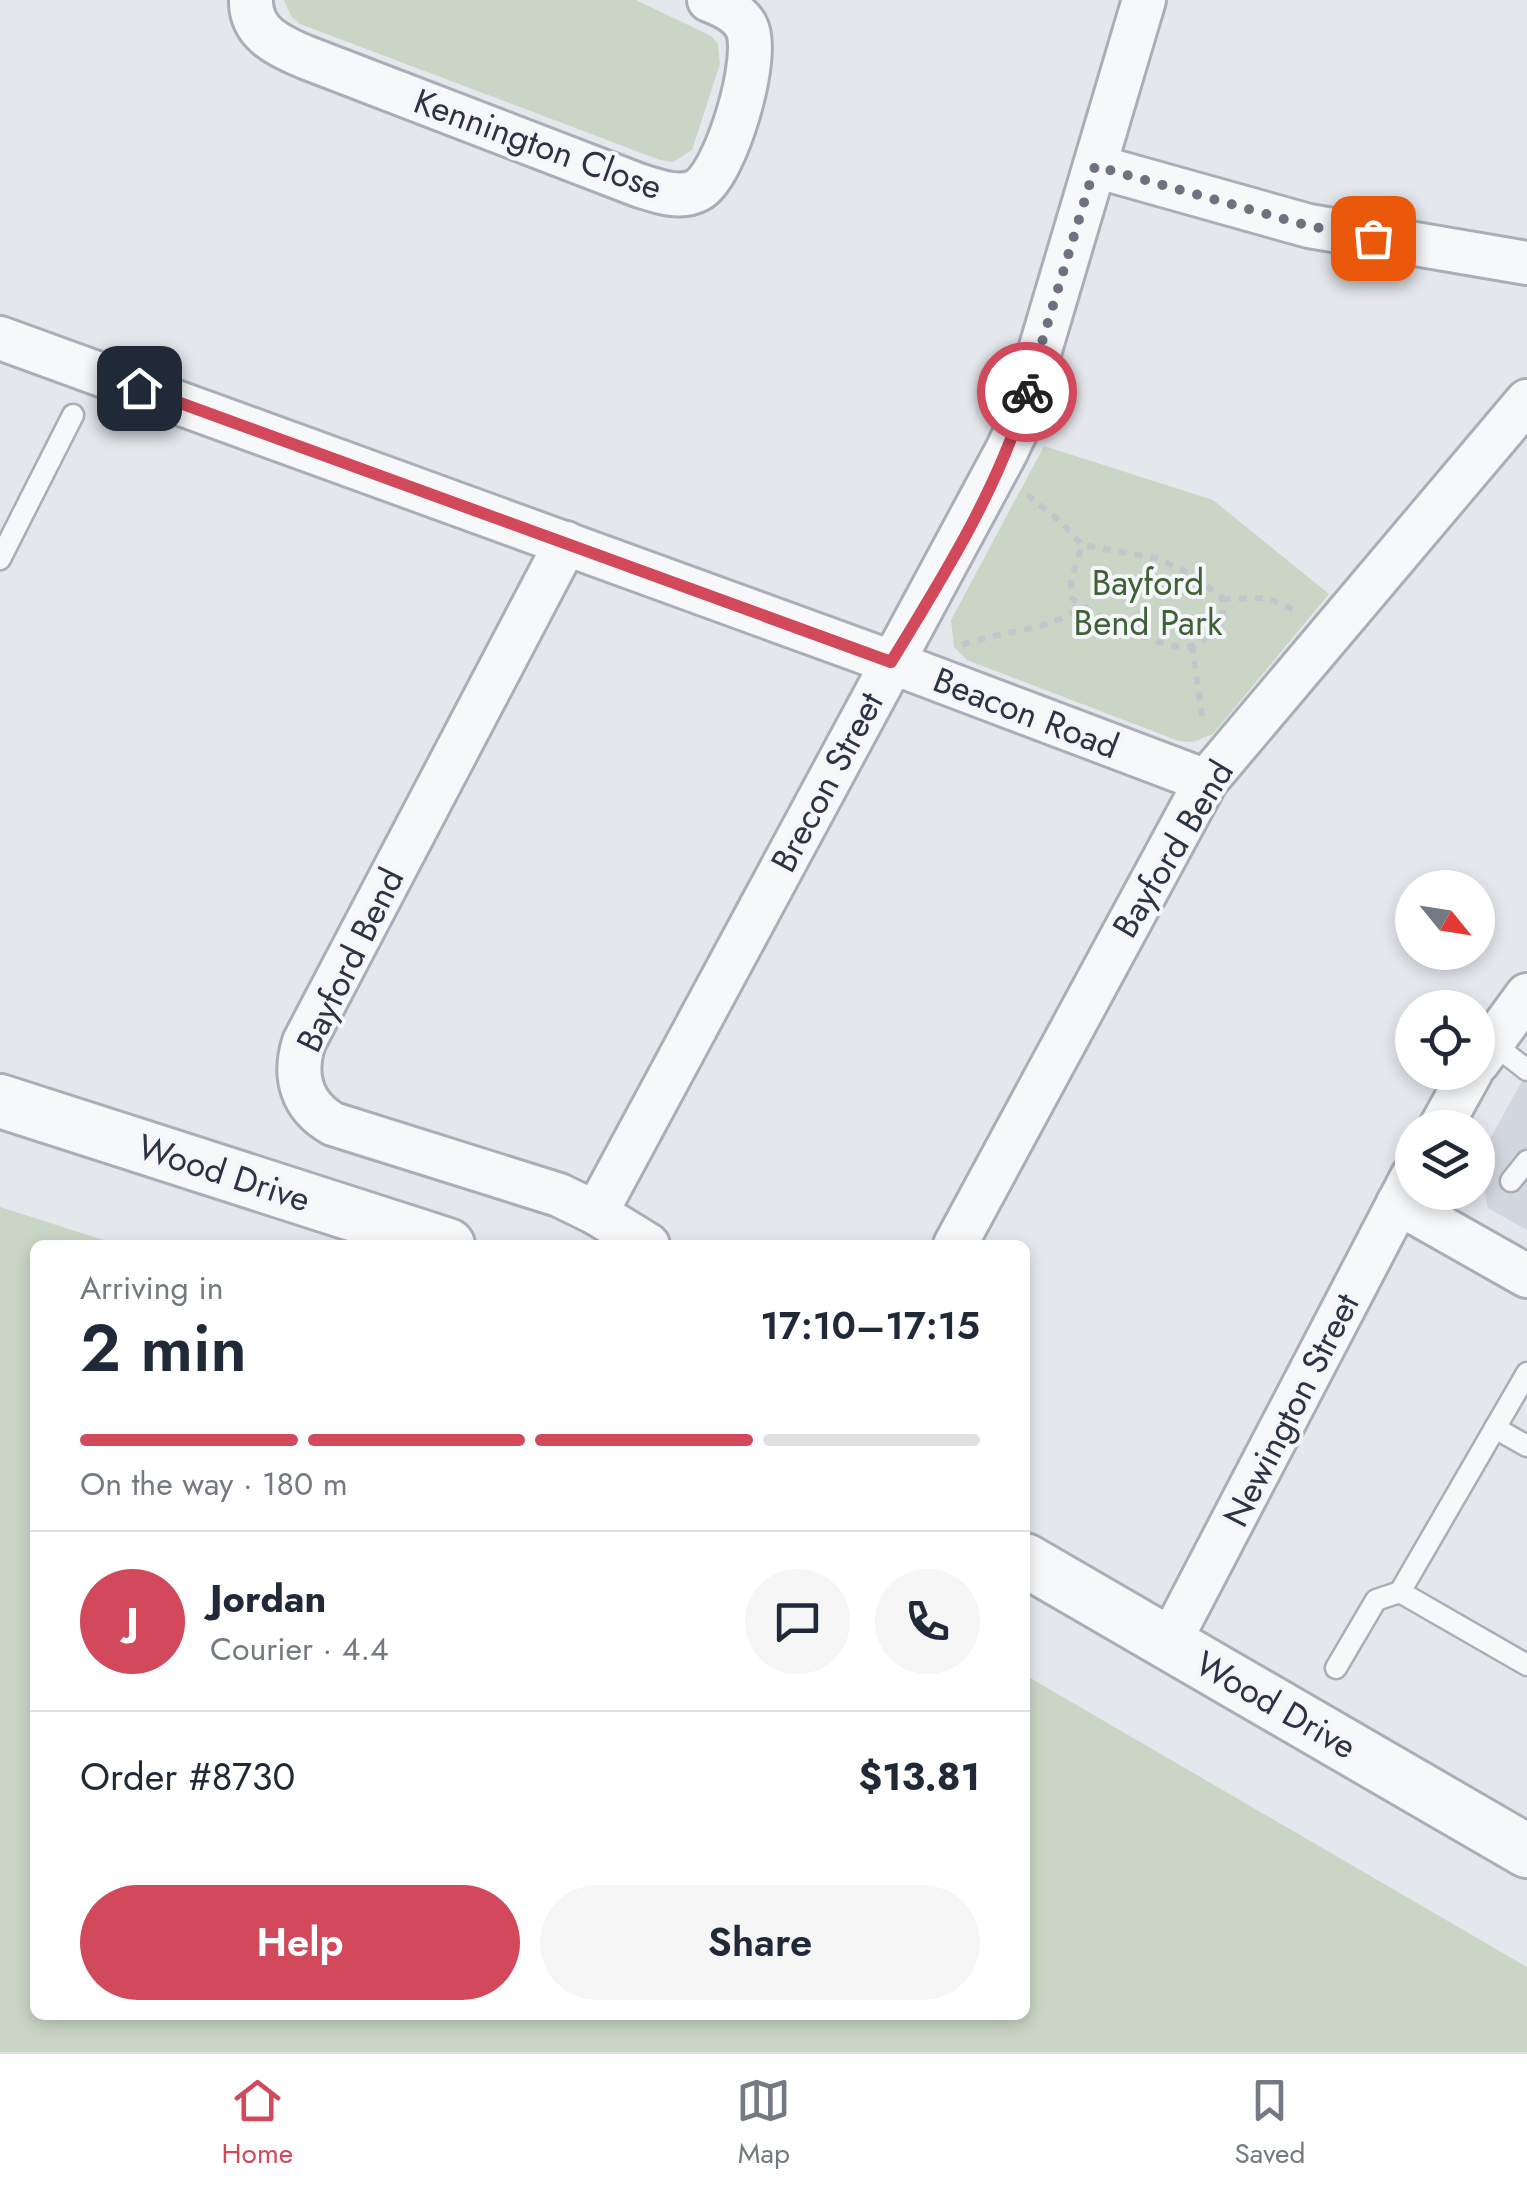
<!DOCTYPE html>
<meta charset="utf-8">
<style>
:root{--surface:#fff;--page:#f6f6f7;--text:#1f2937;--muted:#747a83;--line:#e0e1e3;--accent:#d1495b}
body{margin:0;font-family:Jost,sans-serif;background:var(--page);color:var(--text);height:100vh;display:flex;flex-direction:column;font-size:38px;white-space:nowrap}
*{box-sizing:border-box;margin:0}
p{font-size:32px;color:var(--muted)}
.icon{flex:none;width:55px;height:55px;fill:none;stroke:currentColor;stroke-width:2;stroke-linecap:round;stroke-linejoin:round}
.map{position:relative;flex:1;overflow:hidden}
.details{position:absolute;left:30px;top:1240px;width:1000px;height:780px;display:flex;flex-direction:column;background:var(--surface);border-radius:15px;box-shadow:0 5px 15px #0003}
.details>*{flex:none}
.needle{width:65px;rotate:120deg}
.controls{position:absolute;left:1395px;top:870px;display:grid;gap:20px}
.controls a{display:grid;place-items:center;width:100px;height:100px;border-radius:50%;background:var(--surface);box-shadow:0 5px 15px #0003;font-size:50px}
.pin{position:absolute;display:grid;place-items:center;width:85px;height:85px;color:#fff;margin:-42px;border-radius:20px;box-shadow:0 5px 15px #0006}
.courier{position:absolute;display:grid;place-items:center;width:100px;height:100px;margin:-50px;border:8px solid #d1495b;border-radius:50%;background:#fff;color:#222;box-shadow:0 2px 12px #0007}
.summary em{font-style:normal;font-weight:600}
.summary div{display:flex;flex-direction:column-reverse}
.summary{display:flex;align-items:center;justify-content:space-between;height:170px;padding:0 50px}
h1{font-size:65px;font-weight:600;line-height:75px}
.bar{display:grid;grid-template-columns:repeat(4,1fr);gap:15px 10px;align-content:center;height:120px;padding:0 50px}
.bar i{height:12px;border-radius:8px;background:var(--line)}
.bar .selected{background:var(--accent)}
.bar p{grid-column:span 4}
.line{display:flex;align-items:center;gap:25px;padding:0 50px;border-top:2px solid var(--line)}
.line div{flex:1}
.round{display:grid;place-items:center;flex:none;width:105px;height:105px;border-radius:52px;background:var(--page)}
.primary-button{display:flex;gap:20px;margin-top:auto;padding:20px 50px}
.primary-button a{flex:1;height:115px;border-radius:60px;background:var(--accent);color:#fff;font-size:40px;font-weight:600;line-height:115px;text-align:center}
.primary-button a+a{background:var(--page);color:var(--text)}
.tabs{display:flex;justify-content:space-around;align-items:center;height:140px;border-top:2px solid var(--line);background:var(--surface);font-size:28px;color:var(--muted)}
.tabs a{display:grid;justify-items:center;gap:5px}
.tabs .selected{color:var(--accent)}
.map>svg:first-child{display:block}
.built{fill:#d2d6de}
.green{fill:#c9d6c5}
.lines{fill:none;stroke-linecap:round;stroke-linejoin:round}
.service-casing{stroke:#a9aeb7;stroke-width:25}
.minor-casing{stroke:#a9aeb7;stroke-width:48}
.tertiary-casing{stroke:#a9aeb7;stroke-width:58}
.path{stroke:#c2c5cb;stroke-width:6;stroke-dasharray:8 8;stroke-linecap:butt}
.service{stroke:#f7f8fa;stroke-width:20}
.minor{stroke:#f7f8fa;stroke-width:42}
.tertiary{stroke:#f7f8fa;stroke-width:52}
.done{stroke:#6c737f;stroke-width:10;stroke-dasharray:0 18}
.route{stroke:#d1495b;stroke-width:12}
.labels{text-anchor:middle;dominant-baseline:central;stroke-width:8;stroke-linejoin:round;paint-order:stroke}
.street-label{font-size:35px;fill:#2b3445;stroke:#f4f6f9}
.park-label{font-size:35px;fill:#3f6138;stroke:#f4f6f9}
</style>
<div class="map">
<svg width="1527" height="2052" viewBox="0 0 1527 2052">
<rect width="100%" height="100%" fill="#e4e7ec"/>
<!-- built -->
<polygon class="built" points="1527,1072 1527,1230 1488,1208 1478,1161"/>
<!-- green -->
<g class="green">
<polygon points="284,0 636,0 711,36 718,44 720,64 692,150 673,162 660,160 300,24 291,16"/>
<polygon points="1044,446 1213,500 1329,594 1213,734 1193,742 1179,741 967,660 954,647 951,620"/>
<polygon points="0,1207 119,1245 35,1245 35,2015 1025,2015 1025,1675 1527,1967 1527,2052 0,2052"/>
</g>
<g class="lines">
<!-- service casing -->
<g class="service-casing">
<g id="service">
<polyline points="0,559 73,415"/>
<polyline points="1491,1042 1527,1070"/>
<polyline points="1511,1181 1527,1161"/>
<polyline points="1527,1373 1400,1592 1527,1665"/>
<polyline points="1495,1428 1527,1446"/>
<polyline points="1336,1668 1376,1600 1400,1592"/>
</g>
</g>
<!-- minor casing -->
<g class="minor-casing">
<g id="minor">
<path d="M251 0C250 33 279 46 305 57L638 185C657 191 680 200 698 190 726 175 762 53 746 26 739 13 722 5 709 0"/>
<polyline points="1095,166 1309,226 1527,263"/>
<polyline points="0,338 891,662 1206,781"/>
<path d="M566 543 304 1042C293 1076 301 1106 333 1124L559 1195 596 1213 648 1245"/>
<polyline points="1478,1062 1527,995"/>
<polyline points="1440,1128 1471,1072"/>
<polyline points="1398,1203 1527,1276"/>
<polyline points="596,1213 1006,452 1016,431 1144,0"/>
<polyline points="955,1245 1206,781 1527,401"/>
<polyline points="1169,1643 1412,1177"/>
</g>
</g>
<!-- tertiary casing -->
<g class="tertiary-casing">
<g id="tertiary">
<polyline points="0,1101 448,1245"/>
<polyline points="1025,1560 1527,1851"/>
</g>
</g>
<!-- path -->
<g class="path">
<path d="M1027 495 1061 522 1082 545 1156 558 1195 576 1223 599V620C1214 632 1201 645 1186 647 1160 649 1092 614 1072 598L1071 581 1082 545"/>
<polyline points="1223,599 1267,598 1299,612"/>
<path d="M962 645C1002 630 1048 632 1083 606"/>
<polyline points="1192,645 1203,723"/>
</g>
<!-- service -->
<use href="#service" class="service"/>
<!-- minor -->
<use href="#minor" class="minor"/>
<!-- tertiary -->
<use href="#tertiary" class="tertiary"/>
</g>
<g class="lines">
<!-- done -->
<polyline class="done" points="1027,392 1095,166 1309,226 1373,238"/>
<!-- route -->
<path class="route" d="M139 388 891 662C943 577 999 488 1027 392"/>
</g>
<g class="labels">
<!-- street labels -->
<g class="street-label">
<text transform="translate(538 144) rotate(20)">Kennington Close</text>
<text transform="translate(1026 713) rotate(21)">Beacon Road</text>
<text transform="translate(827 782) rotate(-62)">Brecon Street</text>
<text transform="translate(1173 849) rotate(-59)">Bayford Bend</text>
<text transform="translate(350 960) rotate(-64)">Bayford Bend</text>
<text transform="translate(224 1173) rotate(18)">Wood Drive</text>
<text transform="translate(1291 1410) rotate(-63)">Newington Street</text>
<text transform="translate(1276 1705) rotate(30)">Wood Drive</text>
</g>
<!-- park labels -->
<g class="park-label">
<text x="1148" y="583">Bayford<tspan x="1148" dy="40">Bend Park</tspan></text>
</g>
</g>
</svg>
<div class="controls">
<a><svg class="needle" viewBox="-14 -14 28 28"><path d="M0-13l5 13h-10z" fill="#e53935"/><path d="M0 13l5-13h-10z" fill="#747a83"/></svg></a>
<a><svg class="icon" aria-label="locate" viewBox="0 0 24 24"><circle cx="12" cy="12" r="6"/><path d="M12 2v4M12 18v4M2 12h4M18 12h4"/></svg></a>
<a><svg class="icon" aria-label="layers" viewBox="0 0 24 24"><path d="M12 4l9 5-9 5-9-5zM3 14l9 5 9-5"/></svg></a>
</div>
<div class="pin" style="left:1373px;top:238px;background:#ea580c"><svg class="icon" aria-label="bag" viewBox="0 0 24 24"><path d="M5 8h14l-1 12H6zM9 8a3 3 0 0 1 6 0"/></svg></div>
<div class="pin" style="left:139px;top:388px;background:#1f2937"><svg class="icon" aria-label="home" viewBox="0 0 24 24"><path d="M3 11l9-7 9 7M6 9v11h12V9"/></svg></div>
<div class="courier" style="left:1027px;top:392px"><svg class="icon" aria-label="bike" viewBox="0 0 24 24"><circle cx="6" cy="16" r="4"/><circle cx="18" cy="16" r="4"/><path d="M6 16l4-8h5l3 8M10 8l3 8H6M13 5h3"/></svg></div>
<section class="details">
<div class="summary"><div><h1>2 min</h1><p>Arriving in</p></div><em>17:10–17:15</em></div>
<div class="bar"><i class="selected"></i><i class="selected"></i><i class="selected"></i><i></i><p>On the way · 180 m</p></div>
<div class="line" style="height:180px"><b class="round" style="background:var(--accent);color:#fff">J</b><div><b>Jordan</b><p>Courier · 4.4</p></div><a class="round"><svg class="icon" aria-label="chat" viewBox="0 0 24 24"><path d="M4 5h16v11H9l-5 4z"/></svg></a><a class="round"><svg class="icon" aria-label="phone" viewBox="0 0 24 24"><path d="M5 4h4l2 5-3 2q2 4 5 5l2-3 5 2v4C11 20 4 13 5 4z"/></svg></a></div>
<div class="line" style="height:130px"><div>Order #8730</div><b>$13.81</b></div>
<div class="primary-button"><a>Help</a><a>Share</a></div>
</section>
</div>
<nav class="tabs">
<a class="selected"><svg class="icon" aria-label="home" viewBox="0 0 24 24"><path d="M3 11l9-7 9 7M6 9v11h12V9"/></svg>Home</a>
<a><svg class="icon" aria-label="map" viewBox="0 0 24 24"><path d="M3 6l6-2 6 2 6-2v14l-6 2-6-2-6 2zM9 4v14M15 6v14"/></svg>Map</a>
<a><svg class="icon" aria-label="saved" viewBox="0 0 24 24"><path d="M7 4h10v16l-5-4-5 4z"/></svg>Saved</a>
</nav>
